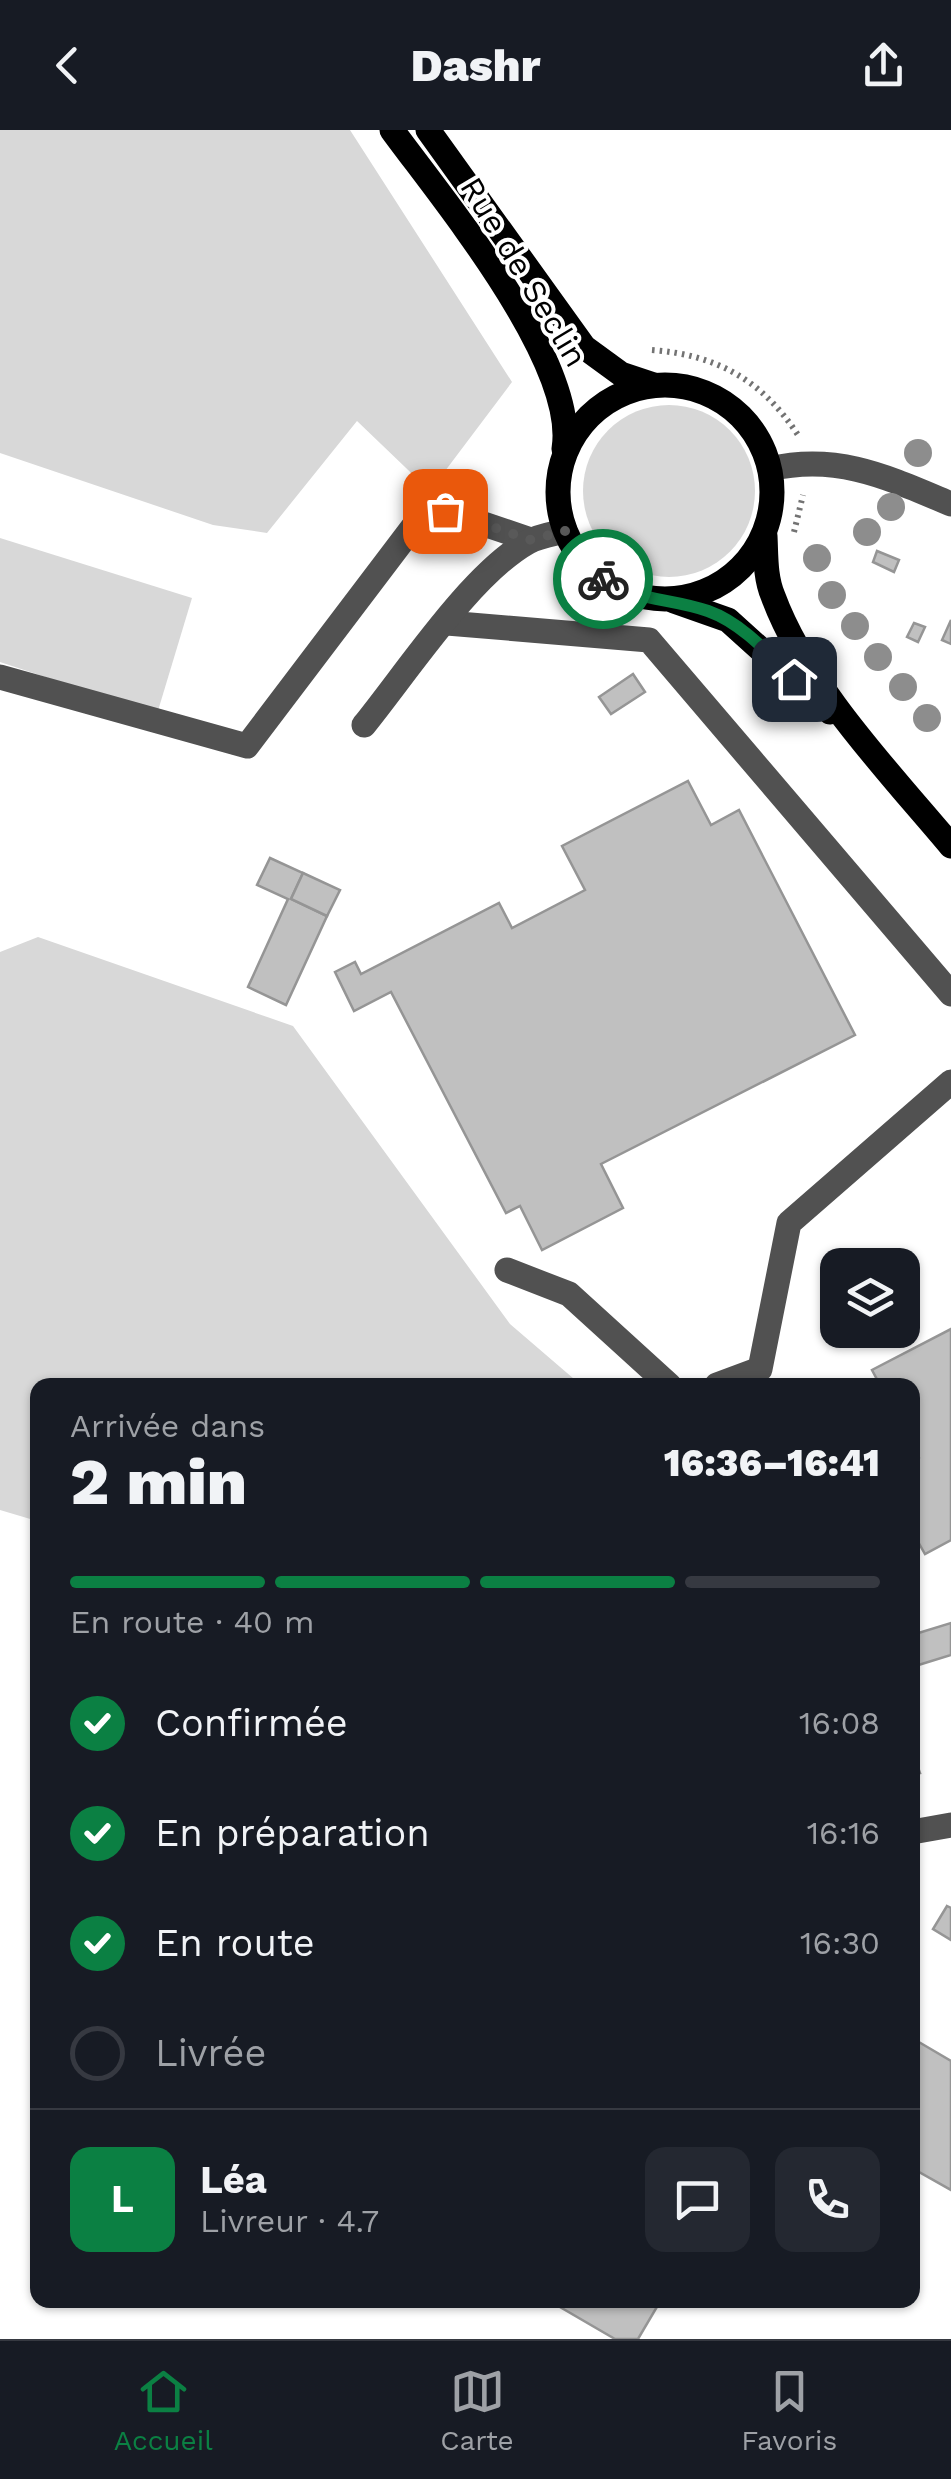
<!DOCTYPE html>
<html lang="fr">
<meta charset="utf-8">
<style>
:root{--surface:#171b24;--page:#242831;--text:#f1f3f6;--muted:#9ea1a6;--line:#363941;--accent:#0b8043}
body{margin:0;font-family:"Work Sans",sans-serif;background:var(--page);color:var(--text);height:100vh;display:flex;flex-direction:column;font-size:38px;white-space:nowrap}
*{box-sizing:border-box;margin:0}
p{font-size:32px;color:var(--muted)}
.icon{flex:none;width:55px;height:55px;fill:none;stroke:currentColor;stroke-width:2;stroke-linecap:round;stroke-linejoin:round}
.map{position:relative;flex:1;overflow:hidden}
.sheet{position:absolute;left:30px;top:1248px;width:890px;height:930px;display:flex;flex-direction:column;background:var(--surface);border-radius:20px;box-shadow:0 2px 8px #0004}
.sheet>*{flex:none}
.tools{position:absolute;left:820px;top:1118px;display:grid;gap:20px}
.tools a{display:grid;place-items:center;width:100px;height:100px;border-radius:20px;background:var(--surface);box-shadow:0 2px 8px #0004;font-size:50px}
.pin{position:absolute;display:grid;place-items:center;width:85px;height:85px;color:#fff;margin:-42px;border-radius:20px;box-shadow:0 5px 15px #0006}
.courier{position:absolute;display:grid;place-items:center;width:100px;height:100px;margin:-50px;border:8px solid #0b8043;border-radius:50%;background:#fff;color:#222;box-shadow:0 2px 12px #0007}
.overview em{font-style:normal;font-weight:800}
.overview div{display:flex;flex-direction:column-reverse}
.overview{display:flex;align-items:center;justify-content:space-between;height:170px;padding:0 40px}
h1{font-size:65px;font-weight:800;line-height:75px}
.bar{display:grid;grid-template-columns:repeat(4,1fr);gap:15px 10px;align-content:center;height:120px;padding:0 40px}
.bar i{height:12px;border-radius:8px;background:var(--line)}
.bar .selected{background:var(--accent)}
.bar p{grid-column:span 4}
.line{display:flex;align-items:center;gap:25px;padding:0 40px;border-top:2px solid var(--line)}
.line div{flex:1}
.round{display:grid;place-items:center;flex:none;width:105px;height:105px;border-radius:20px;background:var(--page)}
ol{padding:0 40px;list-style:none}
li{display:flex;align-items:center;gap:30px;height:110px}
li p{margin-inline-start:auto}
li .icon{padding:10px;border-radius:50%;background:var(--accent);color:#fff;stroke-width:4}
li:last-child{color:var(--muted)}
li i{width:55px;height:55px;border:5px solid var(--line);border-radius:50%}
header{display:flex;justify-content:space-between;align-items:center;height:130px;padding:0 40px;background:var(--surface);font-size:45px;font-weight:800}
.tab-bar{display:flex;justify-content:space-around;align-items:center;height:140px;border-top:2px solid var(--line);background:var(--surface);font-size:28px;color:var(--muted)}
.tab-bar a{display:grid;justify-items:center;gap:5px}
.tab-bar .selected{color:var(--accent)}
.map>svg:first-child{display:block}
.green{fill:#d8d8d8}
.building{fill:#c0c0c0;stroke:#959595;stroke-width:2.5}
.lines{fill:none;stroke-linecap:round;stroke-linejoin:round}
.path{stroke:#737373;stroke-width:6;stroke-dasharray:2.5 5;stroke-linecap:butt}
.minor{stroke:#515151;stroke-width:25}
.major{stroke:#000;stroke-width:25}
.tree{fill:#8d8d8d}
.done{stroke:#595959;stroke-width:10;stroke-dasharray:0 18}
.route{stroke:#0b8043;stroke-width:12}
.labels{text-anchor:middle;dominant-baseline:central;stroke-width:8;stroke-linejoin:round;paint-order:stroke}
.street-label{font-size:32px;fill:#000;stroke:#fff}
</style>
<header><svg class="icon" aria-label="back" viewBox="0 0 24 24"><path d="M15 5l-7 7 7 7"/></svg>Dashr<svg class="icon" aria-label="share" viewBox="0 0 24 24"><path d="M12 15V3M7 8l5-5 5 5M5 13v7h14v-7"/></svg></header>
<div class="map">
<svg width="951" height="2209" viewBox="0 0 951 2209">
<rect width="100%" height="100%" fill="#fff"/>
<!-- green -->
<g class="green">
<polygon points="0,0 350,0 512,252 430,361 357,291 267,403 213,395 0,323"/>
<circle cx="669" cy="361" r="86"/>
<polygon points="0,408 192,468 157,584 0,532"/>
<polygon points="38,807 293,896 510,1194 581,1255 38,1255 37,1391 0,1380 0,822"/>
</g>
<!-- building -->
<g class="building">
<polygon points="877,421 899,430 894,442 873,432"/>
<polygon points="951,490 951,514 942,510"/>
<polygon points="914,493 925,497 918,512 907,507"/>
<polygon points="633,544 645,562 611,584 599,567"/>
<polygon points="688,651 711,695 739,680 855,905 601,1034 623,1078 542,1120 520,1076 506,1083 391,862 354,881 335,842 355,832 361,844 499,773 512,798 585,760 562,716"/>
<polygon points="270,728 303,743 291,769 327,786 286,875 248,857 288,769 257,755"/>
<polygon points="303,743 340,760 327,786 291,769"/>
<polygon points="951,1199 951,1410 925,1424 912,1401 912,1337 919,1328 912,1316 912,1255 880,1255 872,1240"/>
<polygon points="951,1493 951,1525 912,1537 912,1505"/>
<polygon points="912,1620 920,1643 912,1645"/>
<polygon points="947,1776 951,1778 951,1810 933,1799"/>
<polygon points="912,1908 951,1931 951,2060 912,2038"/>
<polygon points="548,2170 661,2170 638,2209 615,2209"/>
</g>
<g class="lines">
<!-- path -->
<g class="path">
<path d="M652 220C717 225 762 250 798 305"/>
<polyline points="794,402 803,365"/>
</g>
<!-- minor -->
<g class="minor">
<path d="M770 339C838 323 889 348 951 374"/>
<polyline points="447,493 649,510 951,864"/>
<polyline points="0,547 247,616 416,393 445,381 531,410"/>
<path d="M364 595C407 542 471 444 528 412 539 406 553 404 565 401"/>
<polyline points="507,1140 569,1164 669,1255"/>
<polyline points="717,1255 760,1239 789,1093 951,952"/>
<polyline points="912,1702 951,1695"/>
</g>
<!-- major -->
<g class="major">
<path d="M392 0C444 71 578 232 564 319"/>
<polyline points="428,0 584,217 621,244 654,255"/>
<circle cx="665" cy="362" r="107"/>
<path d="M765 406C766 426 765 447 773 466 806 556 890 643 951 716"/>
<polyline points="674,471 728,490 830,582"/>
</g>
</g>
<!-- trees -->
<g class="tree">
<circle cx="918" cy="323" r="14"/>
<circle cx="891" cy="377" r="14"/>
<circle cx="867" cy="402" r="14"/>
<circle cx="817" cy="428" r="14"/>
<circle cx="832" cy="465" r="14"/>
<circle cx="855" cy="496" r="14"/>
<circle cx="878" cy="527" r="14"/>
<circle cx="903" cy="557" r="14"/>
<circle cx="927" cy="588" r="14"/>
</g>
<g class="lines">
<!-- done -->
<polyline class="done" points="445,381 531,410 565,401 582,429 603,449"/>
<!-- route -->
<path class="route" d="M603 449C634 471 672 468 708 481 742 493 769 524 794 549"/>
</g>
<g class="labels">
<!-- street labels -->
<g class="street-label">
<text transform="translate(524 142) rotate(59)">Rue de Seclin</text>
</g>
</g>
</svg>
<div class="tools">
<a><svg class="icon" aria-label="layers" viewBox="0 0 24 24"><path d="M12 4l9 5-9 5-9-5zM3 14l9 5 9-5"/></svg></a>
</div>
<div class="pin" style="left:445px;top:381px;background:#ea580c"><svg class="icon" aria-label="bag" viewBox="0 0 24 24"><path d="M5 8h14l-1 12H6zM9 8a3 3 0 0 1 6 0"/></svg></div>
<div class="pin" style="left:794px;top:549px;background:#1f2937"><svg class="icon" aria-label="home" viewBox="0 0 24 24"><path d="M3 11l9-7 9 7M6 9v11h12V9"/></svg></div>
<div class="courier" style="left:603px;top:449px"><svg class="icon" aria-label="bike" viewBox="0 0 24 24"><circle cx="6" cy="16" r="4"/><circle cx="18" cy="16" r="4"/><path d="M6 16l4-8h5l3 8M10 8l3 8H6M13 5h3"/></svg></div>
<section class="sheet">
<div class="overview"><div><h1>2 min</h1><p>Arrivée dans</p></div><em>16:36–16:41</em></div>
<div class="bar"><i class="selected"></i><i class="selected"></i><i class="selected"></i><i></i><p>En route · 40 m</p></div>
<ol>
<li><svg class="icon" aria-label="check" viewBox="0 0 24 24"><path d="M5 12l5 5 9-10"/></svg>Confirmée<p>16:08</p></li>
<li><svg class="icon" aria-label="check" viewBox="0 0 24 24"><path d="M5 12l5 5 9-10"/></svg>En préparation<p>16:16</p></li>
<li><svg class="icon" aria-label="check" viewBox="0 0 24 24"><path d="M5 12l5 5 9-10"/></svg>En route<p>16:30</p></li>
<li><i></i>Livrée</li>
</ol>
<div class="line" style="height:180px"><b class="round" style="background:var(--accent);color:#fff">L</b><div><b>Léa</b><p>Livreur · 4.7</p></div><a class="round"><svg class="icon" aria-label="chat" viewBox="0 0 24 24"><path d="M4 5h16v11H9l-5 4z"/></svg></a><a class="round"><svg class="icon" aria-label="phone" viewBox="0 0 24 24"><path d="M5 4h4l2 5-3 2q2 4 5 5l2-3 5 2v4C11 20 4 13 5 4z"/></svg></a></div>
</section>
</div>
<nav class="tab-bar">
<a class="selected"><svg class="icon" aria-label="home" viewBox="0 0 24 24"><path d="M3 11l9-7 9 7M6 9v11h12V9"/></svg>Accueil</a>
<a><svg class="icon" aria-label="map" viewBox="0 0 24 24"><path d="M3 6l6-2 6 2 6-2v14l-6 2-6-2-6 2zM9 4v14M15 6v14"/></svg>Carte</a>
<a><svg class="icon" aria-label="saved" viewBox="0 0 24 24"><path d="M7 4h10v16l-5-4-5 4z"/></svg>Favoris</a>
</nav>
